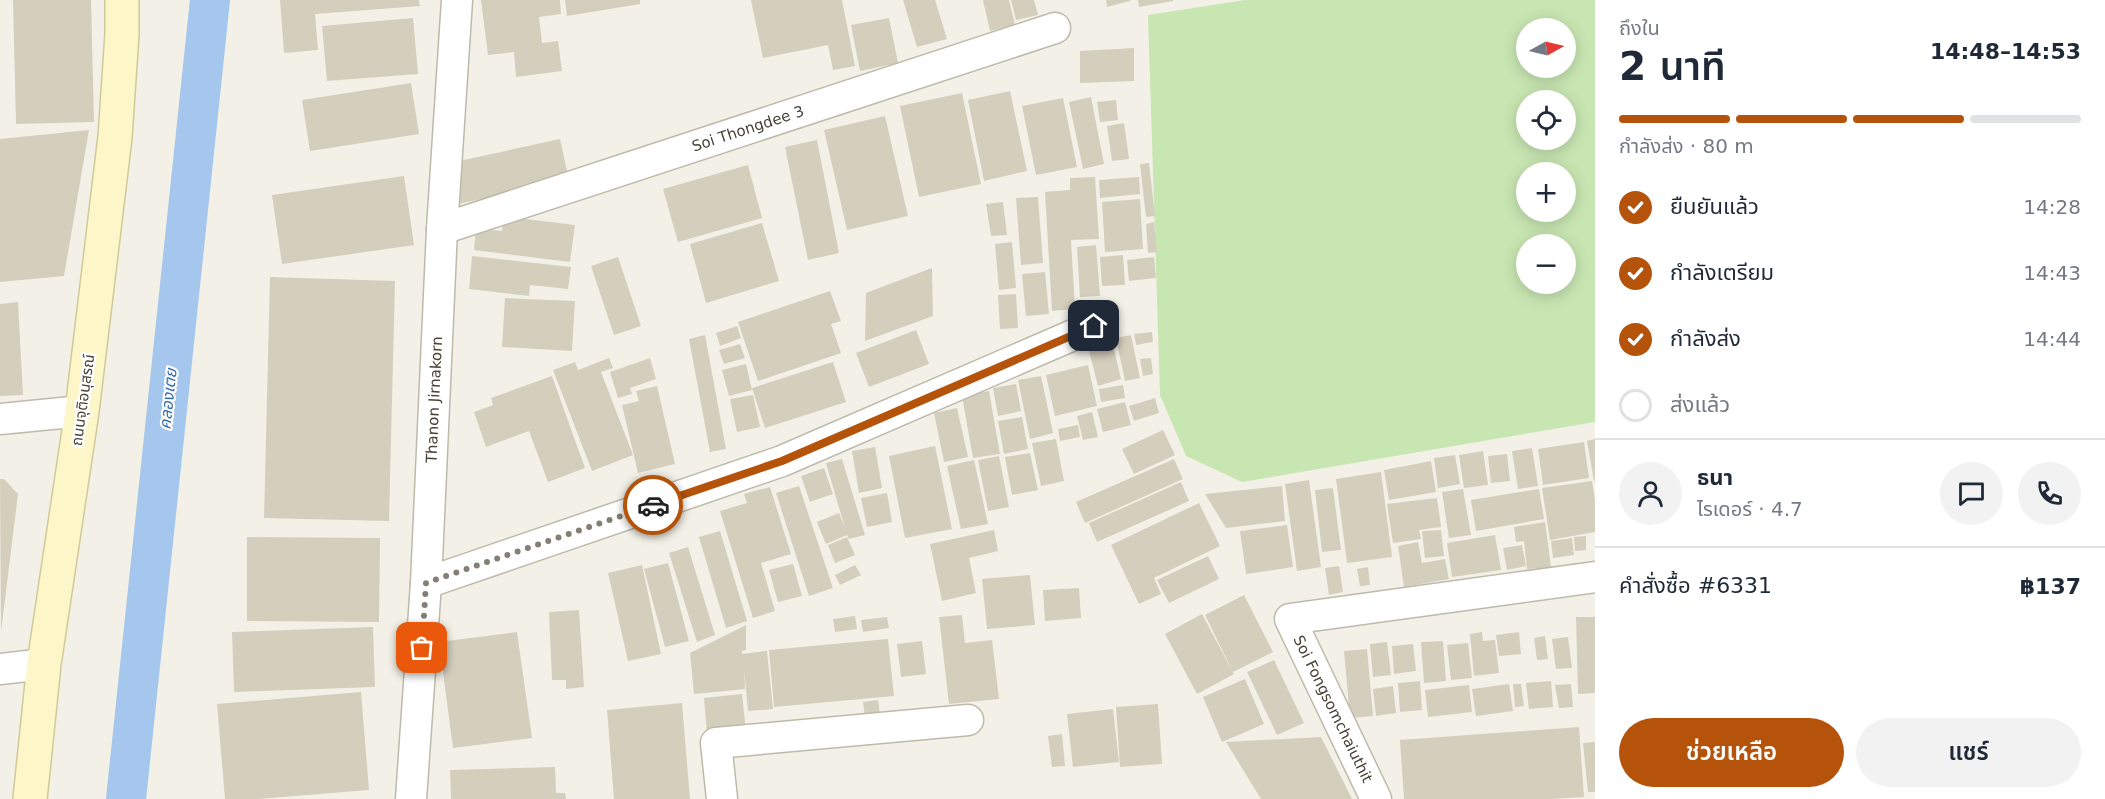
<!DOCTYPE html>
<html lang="th">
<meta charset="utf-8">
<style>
:root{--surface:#fff;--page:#f2f2f3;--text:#1f2937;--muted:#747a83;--line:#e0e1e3;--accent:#b45309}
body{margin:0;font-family:"DejaVu Sans","Noto Sans Thai",sans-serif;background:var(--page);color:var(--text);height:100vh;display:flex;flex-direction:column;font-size:22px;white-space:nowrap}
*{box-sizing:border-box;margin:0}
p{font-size:20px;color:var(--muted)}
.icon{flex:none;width:33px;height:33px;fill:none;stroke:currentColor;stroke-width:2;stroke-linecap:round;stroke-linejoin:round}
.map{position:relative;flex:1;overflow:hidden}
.details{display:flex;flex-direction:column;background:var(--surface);width:510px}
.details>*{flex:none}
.needle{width:39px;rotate:82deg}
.controls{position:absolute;left:1516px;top:18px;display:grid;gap:12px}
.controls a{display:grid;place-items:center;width:60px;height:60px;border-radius:50%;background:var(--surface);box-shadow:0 3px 15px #0003;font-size:30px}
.pin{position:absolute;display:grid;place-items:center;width:51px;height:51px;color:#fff;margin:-26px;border-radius:12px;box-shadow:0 3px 9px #0006}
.courier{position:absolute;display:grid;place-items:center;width:60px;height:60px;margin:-30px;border:4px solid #b45309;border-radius:50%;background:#fff;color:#222;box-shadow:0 2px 8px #0007}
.overview em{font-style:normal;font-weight:600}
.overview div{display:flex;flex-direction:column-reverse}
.overview{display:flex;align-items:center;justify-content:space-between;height:102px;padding:0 24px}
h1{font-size:39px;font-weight:600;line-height:45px}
.bar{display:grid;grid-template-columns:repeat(4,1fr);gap:9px 6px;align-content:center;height:72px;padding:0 24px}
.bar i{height:8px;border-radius:4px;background:var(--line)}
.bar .selected{background:var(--accent)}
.bar p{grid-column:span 4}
.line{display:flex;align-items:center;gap:15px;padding:0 24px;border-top:2px solid var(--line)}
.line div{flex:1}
.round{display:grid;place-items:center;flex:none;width:63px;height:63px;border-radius:32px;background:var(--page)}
ol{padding:0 24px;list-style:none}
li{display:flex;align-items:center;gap:18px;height:66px}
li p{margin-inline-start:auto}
li .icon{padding:6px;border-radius:50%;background:var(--accent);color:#fff;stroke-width:4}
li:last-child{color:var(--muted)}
li i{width:33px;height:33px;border:3px solid var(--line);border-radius:50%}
.primary-button{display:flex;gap:12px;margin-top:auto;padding:12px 24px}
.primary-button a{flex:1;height:69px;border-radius:36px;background:var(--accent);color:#fff;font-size:24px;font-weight:600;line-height:69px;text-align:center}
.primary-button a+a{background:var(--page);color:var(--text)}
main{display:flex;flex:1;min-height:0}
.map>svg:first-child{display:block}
.green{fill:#c8e6b2;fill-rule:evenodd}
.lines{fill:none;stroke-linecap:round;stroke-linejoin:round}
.canal{stroke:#a6c7ed;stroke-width:40}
.building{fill:#d4cebd}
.street-casing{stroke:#bebaaa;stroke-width:33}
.secondary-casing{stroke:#d1c998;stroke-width:36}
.street{stroke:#fff;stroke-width:30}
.secondary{stroke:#fcf6c8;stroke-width:33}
.done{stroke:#837f74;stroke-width:6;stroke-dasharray:0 10.8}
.route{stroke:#b45309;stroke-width:8}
.labels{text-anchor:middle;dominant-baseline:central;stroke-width:4.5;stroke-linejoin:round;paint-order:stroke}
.street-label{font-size:15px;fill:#464236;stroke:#fff}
.water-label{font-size:16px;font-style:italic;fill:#346bad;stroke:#fff}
</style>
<main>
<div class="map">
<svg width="1595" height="799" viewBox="0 0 1595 799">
<rect width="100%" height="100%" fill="#f3f1e7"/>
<!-- green -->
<path class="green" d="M1245 0H1595V422L1242 482 1186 456 1160 395 1148 15ZM1527 28H1566V68H1527ZM1527 100H1566V140H1527ZM1527 172H1566V212H1527ZM1527 244H1566V284H1527Z"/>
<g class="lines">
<!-- canal -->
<polyline class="canal" points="126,799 210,0"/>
</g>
<!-- building -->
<g class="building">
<polygon points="13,0 91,0 94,122 16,124"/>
<polygon points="280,0 419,0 420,6 315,14 318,50 284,53"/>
<polygon points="481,0 560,0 561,14 539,17 542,43 558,41 562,71 516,77 514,52 488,55"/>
<polygon points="565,0 640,0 640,4 567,16"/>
<polygon points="751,0 842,0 855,66 833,70 828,45 763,58"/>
<polygon points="903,0 935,0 947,39 917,47"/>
<polygon points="983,0 1009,0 1015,25 990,31"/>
<polygon points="1011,0 1034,0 1038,15 1016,20"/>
<polygon points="1106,0 1130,0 1130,1 1107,7"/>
<polygon points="1138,0 1173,0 1173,1 1139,7"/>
<polygon points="413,18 418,74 327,81 322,26"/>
<polygon points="889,18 898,63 860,71 851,25"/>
<polygon points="1134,48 1134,81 1080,83 1080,51"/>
<polygon points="411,83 419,134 310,151 302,100"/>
<polygon points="1010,91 1027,171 984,181 968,100"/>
<polygon points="962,93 981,184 919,197 900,106"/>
<polygon points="1091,97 1104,164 1083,169 1069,102"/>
<polygon points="1063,98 1077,167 1036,175 1022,106"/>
<polygon points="1116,100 1118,120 1100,122 1097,102"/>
<polygon points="885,116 908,216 847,230 824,130"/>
<polygon points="1124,123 1129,159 1112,161 1107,126"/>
<polygon points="89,130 64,276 0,282 0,139"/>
<polygon points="560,139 569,180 458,204 450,163"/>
<polygon points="817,140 839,253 808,260 785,147"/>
<polygon points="1149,163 1155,216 1146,217 1140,164"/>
<polygon points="748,165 762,218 678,242 663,189"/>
<polygon points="404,176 414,245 282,264 272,195"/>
<polygon points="1095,177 1099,239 1071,240 1075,309 1052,311 1045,192 1070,190 1070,178"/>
<polygon points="1139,177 1140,194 1100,198 1099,180"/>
<polygon points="1038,197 1043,263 1021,265 1016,198"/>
<polygon points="1140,199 1143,249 1105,252 1102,202"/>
<polygon points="1003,202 1007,235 991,236 986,204"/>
<polygon points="503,216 575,225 570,262 474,250 476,228 502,231"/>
<polygon points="1154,222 1157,252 1148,253 1146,224"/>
<polygon points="762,223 779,281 706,303 690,244"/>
<polygon points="1012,242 1016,288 999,290 995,244"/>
<polygon points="1096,245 1100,296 1080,297 1077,247"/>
<polygon points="1123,255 1125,285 1102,286 1100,257"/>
<polygon points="472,256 571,267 568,289 530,285 529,296 469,289"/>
<polygon points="618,257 641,326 614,335 591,266"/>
<polygon points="1154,257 1156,278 1129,281 1127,260"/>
<polygon points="932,268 933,316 865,341 866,293"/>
<polygon points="1045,272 1049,314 1026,316 1022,274"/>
<polygon points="270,277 395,281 389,521 264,518"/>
<polygon points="830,291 841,321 831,324 841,353 758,381 738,322"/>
<polygon points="1016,294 1018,328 1000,329 998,295"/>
<polygon points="505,298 575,301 572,351 502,347"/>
<polygon points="18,302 23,395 0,396 0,304"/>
<polygon points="737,326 741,338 720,346 716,333"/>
<polygon points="916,330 929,364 869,387 856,353"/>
<polygon points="1152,332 1153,342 1136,345 1134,334"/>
<polygon points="705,335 726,449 710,452 689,339"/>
<polygon points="1131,335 1140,378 1125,381 1116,338"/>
<polygon points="740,344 745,358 724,364 719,350"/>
<polygon points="1113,345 1121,379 1098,386 1089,351"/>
<polygon points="609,358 613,368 601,372 633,455 592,471 553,370 575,362 578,370"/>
<polygon points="650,358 656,379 630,388 632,394 618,398 610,372"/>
<polygon points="1151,358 1153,374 1143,376 1140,359"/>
<polygon points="833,362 846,402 765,428 752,388"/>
<polygon points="746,364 752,390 729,396 722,370"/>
<polygon points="1088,365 1097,406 1055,416 1046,375"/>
<polygon points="552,376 585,468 548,482 529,431 486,447 474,412 493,405 491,398"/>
<polygon points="1041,376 1053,433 1030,439 1018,380"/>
<polygon points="1016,384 1021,411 998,416 993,388"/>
<polygon points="1123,385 1125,398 1101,402 1099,389"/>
<polygon points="657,386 675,464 638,473 622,405 639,401 636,391"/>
<polygon points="989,391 1000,454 973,458 962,396"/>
<polygon points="753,395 760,427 737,432 730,399"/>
<polygon points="1155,398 1159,413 1134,421 1129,406"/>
<polygon points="1125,402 1131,425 1103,432 1097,409"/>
<polygon points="957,408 968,457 944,462 934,413"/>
<polygon points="1092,412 1098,437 1083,440 1077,416"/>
<polygon points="1022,417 1028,449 1004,454 998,421"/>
<polygon points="1078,425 1080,437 1060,441 1058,429"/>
<polygon points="1163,430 1175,455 1134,474 1122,449"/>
<polygon points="1056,439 1064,481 1041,486 1032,443"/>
<polygon points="1595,439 1595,481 1594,481 1587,441"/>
<polygon points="1584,442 1589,478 1543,485 1538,449"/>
<polygon points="935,446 952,529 905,538 889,456"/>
<polygon points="875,447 882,488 859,493 852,451"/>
<polygon points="1532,448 1538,486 1518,489 1512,451"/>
<polygon points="1483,451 1488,485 1464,488 1459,455"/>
<polygon points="1030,453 1038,490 1012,495 1005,457"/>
<polygon points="1507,454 1510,481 1491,483 1488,456"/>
<polygon points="1455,455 1460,484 1438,488 1434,458"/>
<polygon points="999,456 1009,507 988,511 978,460"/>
<polygon points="842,459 865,535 849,539 847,535 826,544 817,522 839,513 845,528 826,463"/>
<polygon points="1174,459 1183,479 1085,523 1076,502"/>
<polygon points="974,460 988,524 961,529 947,466"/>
<polygon points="1431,461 1436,492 1389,500 1384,470"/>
<polygon points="824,468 833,494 810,502 801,476"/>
<polygon points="1381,472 1392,557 1347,563 1336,479"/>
<polygon points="0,479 4,479 18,494 1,632"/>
<polygon points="1309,480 1321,567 1297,571 1285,484"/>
<polygon points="1592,481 1595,500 1595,532 1550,540 1542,488"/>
<polygon points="1181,482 1189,501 1097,542 1089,523"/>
<polygon points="799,486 833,588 809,596 776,493"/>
<polygon points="1282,486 1285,521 1226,528 1205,494"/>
<polygon points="770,487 791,554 761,563 775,611 753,618 720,511 747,503 744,494"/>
<polygon points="1333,488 1341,550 1322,552 1315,490"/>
<polygon points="1463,489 1471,535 1449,538 1442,492"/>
<polygon points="1539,489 1544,519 1476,531 1471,500"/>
<polygon points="887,493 892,522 867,527 861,498"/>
<polygon points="1437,498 1441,527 1419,530 1421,539 1393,543 1387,504"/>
<polygon points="1199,503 1220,546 1154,578 1161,594 1139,604 1111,545"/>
<polygon points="1545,522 1551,567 1527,569 1524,541 1516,542 1514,527"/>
<polygon points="1287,525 1293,567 1246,574 1240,531"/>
<polygon points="994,530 998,551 969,558 976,593 942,601 930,544"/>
<polygon points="1441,530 1444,556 1425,558 1422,531"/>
<polygon points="720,531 747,621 726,628 699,537"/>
<polygon points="1495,535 1501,570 1452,577 1447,543"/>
<polygon points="1586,536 1586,550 1575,551 1574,537"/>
<polygon points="247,537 380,538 379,622 247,621"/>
<polygon points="847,537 855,555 835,563 828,545"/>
<polygon points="1572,538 1574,555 1553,558 1551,541"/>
<polygon points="1418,542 1422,563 1445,559 1449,579 1404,587 1398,546"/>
<polygon points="1522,545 1526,566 1507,570 1503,548"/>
<polygon points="688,547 715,635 697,642 669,553"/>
<polygon points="1208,556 1219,579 1169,603 1157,580"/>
<polygon points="668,563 689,641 665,647 644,569"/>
<polygon points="793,564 802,596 778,602 769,570"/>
<polygon points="642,565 661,654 628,661 608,573"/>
<polygon points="855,565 861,575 840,585 835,575"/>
<polygon points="1339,566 1343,592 1329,595 1325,568"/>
<polygon points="1368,567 1370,585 1360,586 1357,569"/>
<polygon points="1030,575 1035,625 987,629 982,579"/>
<polygon points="1079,588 1081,618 1045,621 1043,590"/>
<polygon points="1244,595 1273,652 1233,672 1205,615"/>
<polygon points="579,610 584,687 566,689 566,680 552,680 549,612"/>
<polygon points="1202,614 1234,674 1197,694 1165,634"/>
<polygon points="962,615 965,643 992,640 999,699 949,704 939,617"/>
<polygon points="855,616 857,629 835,632 833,619"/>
<polygon points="887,617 889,628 863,632 861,620"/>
<polygon points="1576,617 1595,617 1595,693 1578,694"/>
<polygon points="746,625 746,650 742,651 742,654 767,651 773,709 748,711 744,669 745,689 694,694 690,653"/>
<polygon points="373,627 375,687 234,692 232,632"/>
<polygon points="517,632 532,738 453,748 439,642"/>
<polygon points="1482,632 1483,641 1495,640 1499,673 1474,676 1470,634"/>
<polygon points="1519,632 1521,654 1499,656 1496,635"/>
<polygon points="1545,636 1548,659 1537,660 1534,638"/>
<polygon points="1568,637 1572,668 1556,669 1552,639"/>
<polygon points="888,639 894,696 774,707 769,650"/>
<polygon points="922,641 926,674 901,677 897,644"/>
<polygon points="1443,641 1446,681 1424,683 1421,642"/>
<polygon points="1387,642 1391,675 1373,677 1370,644"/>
<polygon points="1468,643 1472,678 1451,680 1447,645"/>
<polygon points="1413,644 1416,671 1394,674 1392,646"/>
<polygon points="1367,649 1373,716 1350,718 1344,651"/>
<polygon points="1274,660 1304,723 1277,735 1247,672"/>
<polygon points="1245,679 1264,724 1222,742 1203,697"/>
<polygon points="1420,681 1422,710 1400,712 1398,683"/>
<polygon points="1551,681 1553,707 1529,709 1526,683"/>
<polygon points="1509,684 1513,711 1476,716 1472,689"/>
<polygon points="1513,684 1521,684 1524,706 1515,707"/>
<polygon points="1571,684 1573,707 1559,708 1555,685"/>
<polygon points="1469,685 1472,712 1428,717 1425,690"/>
<polygon points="1393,686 1396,713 1376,716 1373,689"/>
<polygon points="361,692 369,790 258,799 225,799 217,704"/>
<polygon points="742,694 746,731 707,735 704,698"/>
<polygon points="878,700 880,714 865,717 863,702"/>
<polygon points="682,703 690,799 614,799 607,710"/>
<polygon points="1158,704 1162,764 1120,767 1116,707"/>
<polygon points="1113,709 1119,762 1073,767 1067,714"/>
<polygon points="1579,727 1584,797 1551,799 1404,799 1400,740"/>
<polygon points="1062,734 1065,766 1052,767 1048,736"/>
<polygon points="1321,737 1352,799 1261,799 1226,742"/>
<polygon points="1595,742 1595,792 1588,792 1583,743"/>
<polygon points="555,767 556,793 565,793 566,799 451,799 450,770"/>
</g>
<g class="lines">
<!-- street casing -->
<g class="street-casing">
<g id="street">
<path id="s1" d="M442 229 1055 28"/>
<polyline points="0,419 82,411"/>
<polyline points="426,583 782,461 1094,326"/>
<polyline points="0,669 44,664"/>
<path id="s2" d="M411 799 426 583 442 229 457 0"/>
<polyline points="722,799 716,743 968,720"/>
<polyline points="1376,799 1290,619 1595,577"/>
</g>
</g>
<!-- secondary casing -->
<g class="secondary-casing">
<polyline id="secondary" points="30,799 44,664 82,411 115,137 122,34 122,0"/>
</g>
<!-- street -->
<use href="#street" class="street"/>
<!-- secondary -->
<use href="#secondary" class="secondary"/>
</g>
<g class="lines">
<!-- done -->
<polyline class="done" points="422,648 426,583 653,505"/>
<!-- route -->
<polyline class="route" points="653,505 782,461 1094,326"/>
</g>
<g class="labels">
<!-- street labels -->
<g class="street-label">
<text stroke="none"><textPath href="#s1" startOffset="322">Soi Thongdee 3</textPath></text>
<text transform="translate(83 400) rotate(-82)">ถนนจุติอนุสรณ์</text>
<text stroke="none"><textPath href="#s2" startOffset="400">Thanon Jirnakorn</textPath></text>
<text transform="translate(1333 709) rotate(64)">Soi Fongsomchaiuthit</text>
</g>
<!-- water labels -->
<g class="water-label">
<text transform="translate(168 399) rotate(-84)">คลองเตย</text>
</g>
</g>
</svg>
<div class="controls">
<a><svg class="needle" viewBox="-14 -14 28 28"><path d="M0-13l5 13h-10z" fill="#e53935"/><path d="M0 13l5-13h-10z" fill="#747a83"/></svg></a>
<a><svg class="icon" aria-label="locate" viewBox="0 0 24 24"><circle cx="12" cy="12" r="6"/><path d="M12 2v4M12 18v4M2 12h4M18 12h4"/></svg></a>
<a>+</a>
<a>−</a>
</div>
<div class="pin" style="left:422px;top:648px;background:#ea580c"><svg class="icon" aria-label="bag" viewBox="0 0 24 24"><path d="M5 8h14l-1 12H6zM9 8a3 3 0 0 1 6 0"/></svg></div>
<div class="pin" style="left:1094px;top:326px;background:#1f2937"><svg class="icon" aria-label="home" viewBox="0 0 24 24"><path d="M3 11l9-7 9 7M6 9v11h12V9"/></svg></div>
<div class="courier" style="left:653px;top:505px"><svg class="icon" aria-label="car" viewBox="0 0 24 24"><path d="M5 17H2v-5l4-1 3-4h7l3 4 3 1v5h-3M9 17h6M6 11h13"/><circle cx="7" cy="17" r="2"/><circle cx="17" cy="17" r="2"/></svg></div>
</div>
<section class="details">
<div class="overview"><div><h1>2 นาที</h1><p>ถึงใน</p></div><em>14:48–14:53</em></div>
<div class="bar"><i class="selected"></i><i class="selected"></i><i class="selected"></i><i></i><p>กำลังส่ง · 80 m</p></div>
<ol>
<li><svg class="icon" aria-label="check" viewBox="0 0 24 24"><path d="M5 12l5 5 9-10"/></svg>ยืนยันแล้ว<p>14:28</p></li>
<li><svg class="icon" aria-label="check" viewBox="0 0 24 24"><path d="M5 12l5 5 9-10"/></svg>กำลังเตรียม<p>14:43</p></li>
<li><svg class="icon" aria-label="check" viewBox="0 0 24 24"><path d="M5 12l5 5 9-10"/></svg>กำลังส่ง<p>14:44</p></li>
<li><i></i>ส่งแล้ว</li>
</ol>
<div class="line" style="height:108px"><a class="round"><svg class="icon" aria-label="person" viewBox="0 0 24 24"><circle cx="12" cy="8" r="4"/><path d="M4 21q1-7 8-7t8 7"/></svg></a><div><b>ธนา</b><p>ไรเดอร์ · 4.7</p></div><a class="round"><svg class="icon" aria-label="chat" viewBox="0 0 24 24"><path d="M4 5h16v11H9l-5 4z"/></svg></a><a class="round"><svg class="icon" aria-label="phone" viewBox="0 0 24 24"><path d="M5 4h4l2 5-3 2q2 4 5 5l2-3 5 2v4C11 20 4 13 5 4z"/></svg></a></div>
<div class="line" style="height:78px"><div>คำสั่งซื้อ #6331</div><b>฿137</b></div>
<div class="primary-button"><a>ช่วยเหลือ</a><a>แชร์</a></div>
</section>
</main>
